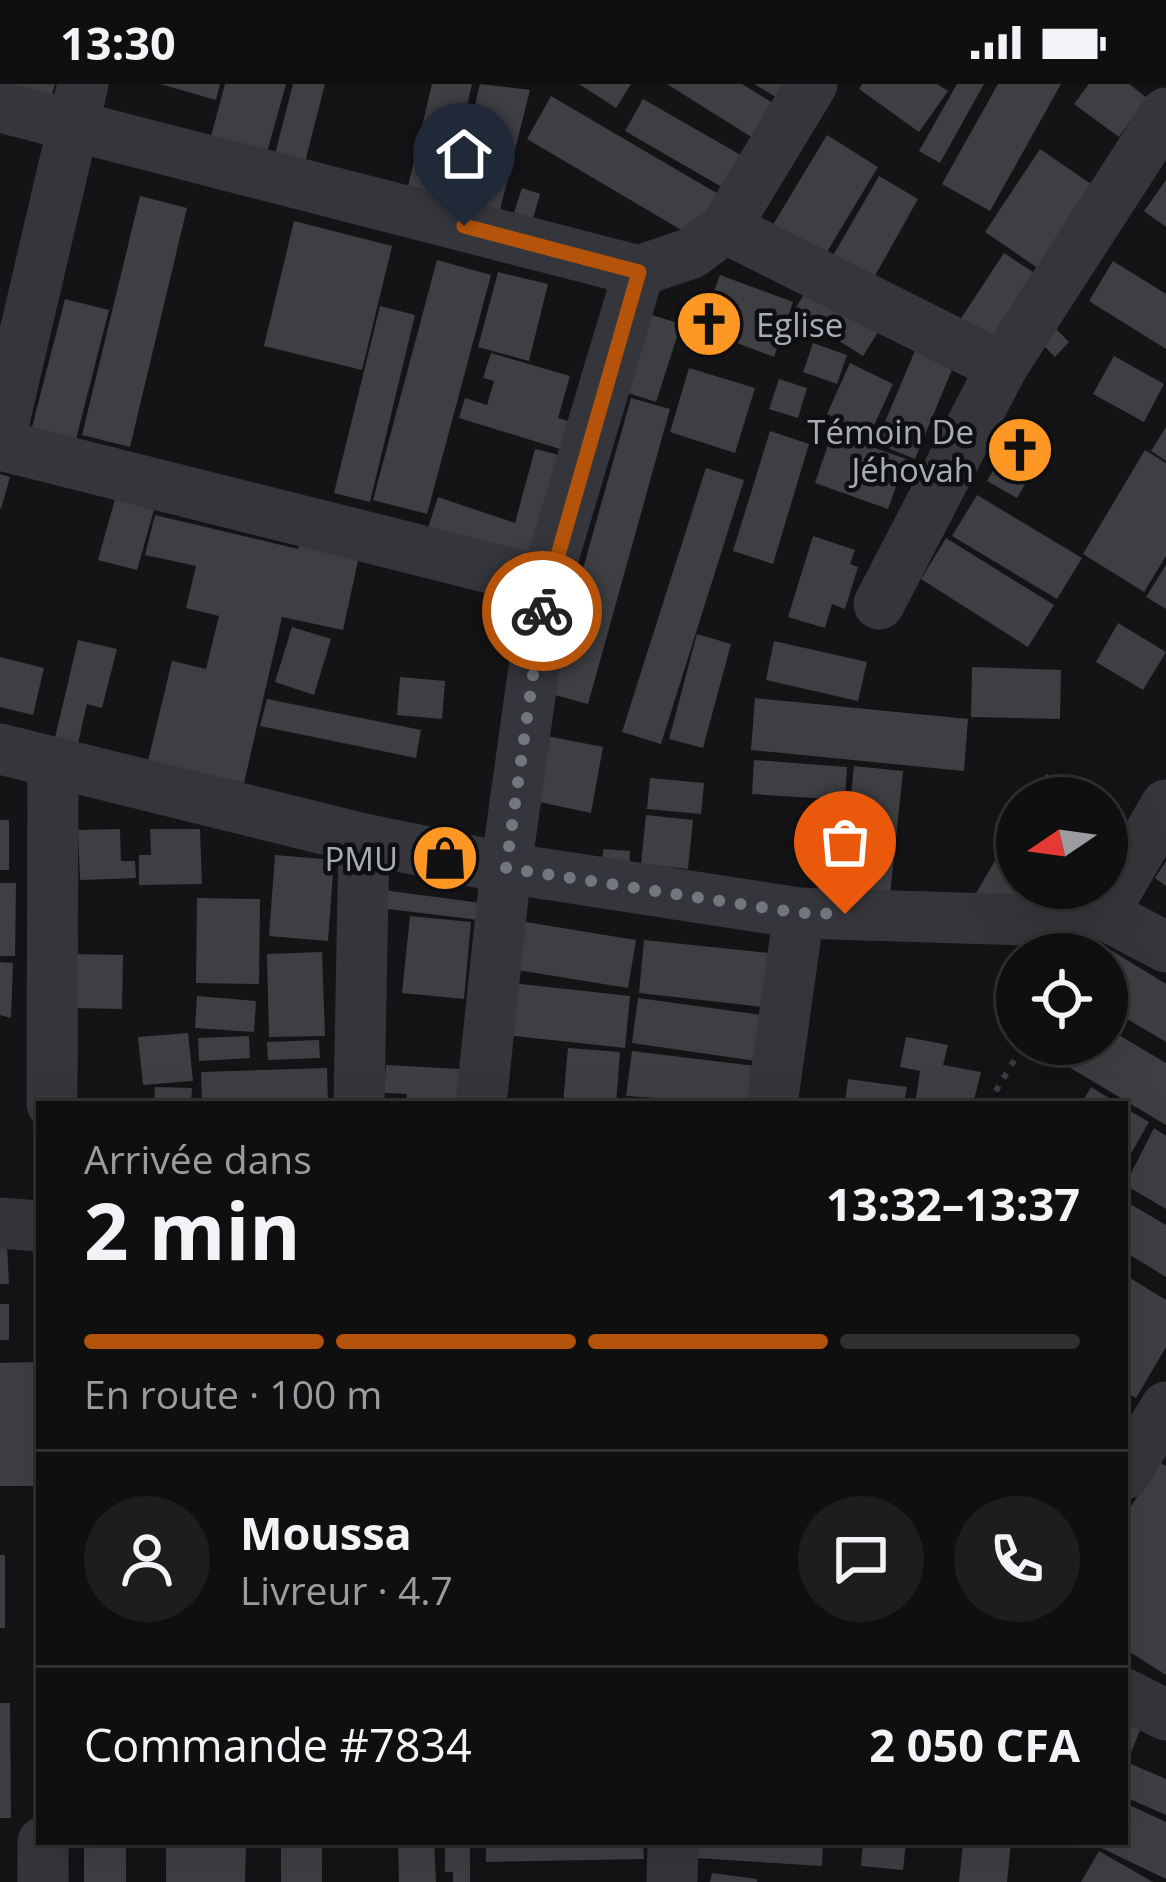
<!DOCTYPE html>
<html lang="fr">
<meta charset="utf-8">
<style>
:root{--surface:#0f0f10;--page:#1d1d1e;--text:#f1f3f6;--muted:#9b9c9f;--line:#2f2f30;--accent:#b45309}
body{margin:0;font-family:"Open Sans",sans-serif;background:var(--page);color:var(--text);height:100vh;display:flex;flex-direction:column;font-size:45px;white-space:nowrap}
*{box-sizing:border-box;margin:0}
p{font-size:39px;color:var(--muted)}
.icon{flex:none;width:66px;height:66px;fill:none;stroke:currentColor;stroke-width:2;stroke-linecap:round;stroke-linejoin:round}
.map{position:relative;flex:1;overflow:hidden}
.sheet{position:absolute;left:36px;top:1017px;width:1092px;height:744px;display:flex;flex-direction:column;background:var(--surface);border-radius:0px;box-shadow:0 12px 48px #0002,0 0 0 3px var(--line)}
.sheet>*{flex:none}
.needle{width:78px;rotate:257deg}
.tools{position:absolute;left:996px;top:693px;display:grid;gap:24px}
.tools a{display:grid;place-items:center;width:132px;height:132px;border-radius:50%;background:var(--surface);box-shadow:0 12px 48px #0002,0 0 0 3px var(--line);font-size:60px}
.pin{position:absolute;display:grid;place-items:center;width:102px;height:102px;color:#fff;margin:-123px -51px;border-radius:50% 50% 50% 0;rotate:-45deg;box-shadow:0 0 12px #0007}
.pin .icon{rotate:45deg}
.courier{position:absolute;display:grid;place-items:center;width:120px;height:120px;margin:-60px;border:9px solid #b45309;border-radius:50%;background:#fff;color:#222;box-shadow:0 3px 15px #0007}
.overview em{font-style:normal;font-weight:700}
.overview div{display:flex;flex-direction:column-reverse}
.overview{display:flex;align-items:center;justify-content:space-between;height:204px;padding:0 48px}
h1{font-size:78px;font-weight:700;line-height:90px}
.bar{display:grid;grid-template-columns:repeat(4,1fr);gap:18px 12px;align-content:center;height:144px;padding:0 48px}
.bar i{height:15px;border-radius:9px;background:var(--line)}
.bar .on{background:var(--accent)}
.bar p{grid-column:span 4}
.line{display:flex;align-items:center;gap:30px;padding:0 48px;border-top:3px solid var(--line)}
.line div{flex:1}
.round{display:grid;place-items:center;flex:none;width:126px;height:126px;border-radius:63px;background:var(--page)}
.status{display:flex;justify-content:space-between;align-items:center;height:84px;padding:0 60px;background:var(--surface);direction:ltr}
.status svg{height:33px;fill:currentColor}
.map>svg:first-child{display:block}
.building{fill:#3e3f43}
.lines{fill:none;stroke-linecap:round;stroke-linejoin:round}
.path{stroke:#3a3e42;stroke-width:6;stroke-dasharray:6 9;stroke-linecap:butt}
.minor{stroke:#35363b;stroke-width:51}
.done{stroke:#72777f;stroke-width:12;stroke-dasharray:0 21.6}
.route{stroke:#b45309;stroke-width:15}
.labels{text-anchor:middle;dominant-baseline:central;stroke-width:9;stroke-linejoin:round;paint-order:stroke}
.poi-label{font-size:33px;fill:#a5adb7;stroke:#0f0f11;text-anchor:end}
</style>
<div class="status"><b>13:30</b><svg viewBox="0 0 49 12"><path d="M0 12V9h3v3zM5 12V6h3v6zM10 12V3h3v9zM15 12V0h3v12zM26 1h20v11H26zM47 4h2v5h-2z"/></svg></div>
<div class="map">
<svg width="1166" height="1798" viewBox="0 0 1166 1798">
<rect width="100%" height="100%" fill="#141416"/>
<!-- building -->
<g class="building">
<polygon points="4,0 55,0 50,18"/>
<polygon points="160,0 220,0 216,16"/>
<polygon points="225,0 286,0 266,72 210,56"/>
<polygon points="293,0 325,0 305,78 275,70"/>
<polygon points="432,0 472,0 445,117 407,107"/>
<polygon points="480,0 530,6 500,126 452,115"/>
<polygon points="579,0 631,0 616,24"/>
<polygon points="667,0 742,0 789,29 767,63"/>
<polygon points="754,0 800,0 787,20"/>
<polygon points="862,0 937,0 948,7 919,48 859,5"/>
<polygon points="957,0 984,0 940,79 919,67"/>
<polygon points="998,0 1061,0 990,127 942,100"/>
<polygon points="1089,0 1129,0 1147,14 1119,53 1074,20"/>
<polygon points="551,12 725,114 700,157 527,55"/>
<polygon points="643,15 746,74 727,106 625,47"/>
<polygon points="827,51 878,83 819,181 768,149"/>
<polygon points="1040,65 1094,102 1039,185 985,148"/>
<polygon points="879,92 918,115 867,206 827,182"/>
<polygon points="1166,96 1166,143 1144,127"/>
<polygon points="522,104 540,110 533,135 514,129"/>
<polygon points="140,112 187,124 130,363 82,351"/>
<polygon points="294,137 392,162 362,286 264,262"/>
<polygon points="1004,169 1036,190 984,270 952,248"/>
<polygon points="437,176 491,191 427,430 373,416"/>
<polygon points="1113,177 1166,210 1166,265 1089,217"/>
<polygon points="498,188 548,200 529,277 478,263"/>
<polygon points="720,191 793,218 774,273 700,245"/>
<polygon points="810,201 880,245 863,272 793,228"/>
<polygon points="65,215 109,226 75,359 31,347"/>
<polygon points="380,222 415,231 370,418 334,409"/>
<polygon points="652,231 681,240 656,318 628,309"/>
<polygon points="1055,244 1069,258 1055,273 1041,259"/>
<polygon points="920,255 958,271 915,375 876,359"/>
<polygon points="813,259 847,271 837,300 803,288"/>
<polygon points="491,269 570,292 558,334 568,337 560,365 459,334 465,314 487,321 494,297 483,294"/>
<polygon points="1114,272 1164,300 1144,338 1093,310"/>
<polygon points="850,279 893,300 870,350 827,330"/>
<polygon points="689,284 755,304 735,369 670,348"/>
<polygon points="779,295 807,304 798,334 769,325"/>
<polygon points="631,314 670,325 588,620 548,609"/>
<polygon points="1166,343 1166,377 1151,367"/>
<polygon points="770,347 809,360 773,480 733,467"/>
<polygon points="1015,348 1045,365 1017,414 987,397"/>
<polygon points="832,349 906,375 888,425 815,399"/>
<polygon points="535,365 563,372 536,471 428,444 438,413 515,439"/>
<polygon points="1145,366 1166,379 1166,472 1144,508 1083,470"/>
<polygon points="706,384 744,396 661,660 622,648"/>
<polygon points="0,390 10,393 1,425 0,424"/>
<polygon points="977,411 1082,474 1057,515 952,452"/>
<polygon points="115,415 154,426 137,486 98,476"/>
<polygon points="155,431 298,465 300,459 359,472 343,546 282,533 244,699 148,677 172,577 206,585 219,532 186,524 196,482 145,471"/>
<polygon points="813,452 855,466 850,480 858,483 845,525 832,520 825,544 788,533"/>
<polygon points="946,454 1054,521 1028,563 921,495"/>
<polygon points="1166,481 1166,525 1146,513"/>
<polygon points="1118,539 1166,568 1143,606 1096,578"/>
<polygon points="292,543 331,555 314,611 275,598"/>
<polygon points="697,550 731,560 703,664 669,655"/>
<polygon points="78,556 117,565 102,624 87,620 78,659 55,654"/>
<polygon points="774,557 867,578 858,617 766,596"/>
<polygon points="0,573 44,584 33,631 0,623"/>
<polygon points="972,583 1061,586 1060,635 971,633"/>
<polygon points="400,593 445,597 442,635 397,631"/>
<polygon points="755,614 968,635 964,687 751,666"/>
<polygon points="267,615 421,646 416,674 260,642"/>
<polygon points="547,652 603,663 591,729 535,717"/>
<polygon points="754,676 847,683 845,716 752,710"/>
<polygon points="854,682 903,687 890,811 841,805"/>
<polygon points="1046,690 1078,710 1076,714 1032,714"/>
<polygon points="650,694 704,699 701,730 647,725"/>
<polygon points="646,731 693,736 688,785 641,780"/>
<rect x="0" y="736" width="9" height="50"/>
<polygon points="1017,739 1017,804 1023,804 1008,831 975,811"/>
<polygon points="120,745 121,777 135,777 136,794 80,796 78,746"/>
<polygon points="150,745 200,745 202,800 139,801 139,771 151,771"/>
<polygon points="603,765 630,767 629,789 602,787"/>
<polygon points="275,771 334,776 328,857 269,852"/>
<polygon points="1166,777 1166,802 1155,794"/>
<polygon points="0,799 16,799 15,872 0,872"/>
<polygon points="383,806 481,819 479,836 380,824"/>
<polygon points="197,814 260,815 259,900 196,899"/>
<polygon points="410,832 471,838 464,915 402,909"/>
<polygon points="513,836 636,856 628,904 505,884"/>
<polygon points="644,856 769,869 763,923 639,909"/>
<polygon points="1104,862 1166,900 1166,958 1107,923 1107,870 1099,870"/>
<polygon points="322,868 325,952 269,953 267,870"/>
<polygon points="73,870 123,871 122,925 71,924"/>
<polygon points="0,878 13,879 11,934 0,931"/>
<polygon points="511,899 630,912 625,964 505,951"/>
<polygon points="197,912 256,917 254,948 195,944"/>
<polygon points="638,914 762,931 756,977 632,959"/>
<polygon points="1107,944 1166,979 1166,1041 1042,967 1046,960 1107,960"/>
<polygon points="188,949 193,997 143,1001 138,953"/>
<polygon points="249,952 250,974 199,977 198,954"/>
<polygon points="906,953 948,961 943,981 981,988 973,1020 915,1020 920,987 900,983"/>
<polygon points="319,956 320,974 268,976 267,958"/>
<polygon points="568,964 620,968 616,1020 563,1020"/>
<polygon points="632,967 755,982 751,1020 626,1012"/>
<polygon points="386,981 460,985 458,1020 406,1020 407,1010 384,1009"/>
<polygon points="327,984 328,1020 202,1020 201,988"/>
<polygon points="848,995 907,1003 904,1020 845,1020"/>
<polygon points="155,1003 192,1004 191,1020 154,1020"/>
<polygon points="1091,1003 1119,1020 1081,1020"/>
<polygon points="1125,1024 1149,1038 1125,1080"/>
<polygon points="1154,1044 1166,1052 1166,1125 1125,1101"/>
<polygon points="1125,1117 1166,1141 1166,1193 1125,1168"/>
<polygon points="0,1162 7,1162 9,1200 0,1200"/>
<polygon points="1125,1191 1166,1216 1166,1263 1136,1314 1125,1308"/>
<rect x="0" y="1220" width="9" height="36"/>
<polygon points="34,1278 35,1402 0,1402 0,1279"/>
<polygon points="1159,1378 1166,1382 1166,1591 1125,1565 1125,1432"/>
<rect x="0" y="1471" width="5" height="73"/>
<polygon points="0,1619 10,1619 11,1734 0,1734"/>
<polygon points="1125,1632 1143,1639 1125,1683"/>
<polygon points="1131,1680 1166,1695 1166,1731 1125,1713"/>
<polygon points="1125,1719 1166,1738 1166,1795 1089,1758 1125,1758"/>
<rect x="84" y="1758" width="42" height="40"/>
<polygon points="166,1758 246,1758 245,1798 166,1798"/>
<rect x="281" y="1758" width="41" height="40"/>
<polygon points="398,1758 434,1758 436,1798 399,1798"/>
<polygon points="486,1758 643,1758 644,1775 486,1778"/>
<polygon points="696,1758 823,1758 822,1782 695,1774"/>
<polygon points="863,1758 906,1758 903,1786 861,1782"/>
<polygon points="963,1758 1011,1758 1007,1798 959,1798"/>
<polygon points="445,1760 470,1760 470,1798 453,1798 453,1788 445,1788"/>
<polygon points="1099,1767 1153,1798 1081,1798"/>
<polygon points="712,1789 757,1795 757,1798 710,1798"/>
</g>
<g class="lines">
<!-- path -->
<polyline class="path" points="988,1020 1024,960"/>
<!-- minor -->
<g class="minor">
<polyline points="0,23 639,187 692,169 725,144 812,0"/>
<polyline points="725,144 1002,283"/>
<polyline points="0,355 83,0"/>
<polyline points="0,361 546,498"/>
<polyline points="879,520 1002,283 1166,29"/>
<polyline points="0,665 364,755 506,784 799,829 1026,836 1103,830 1166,863"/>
<polyline points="1103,830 1166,721"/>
<polyline points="52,1020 53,680"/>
<polyline points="359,1020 364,755"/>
<polyline points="481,1020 506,784 546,498 639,187"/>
<polyline points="772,1020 799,829"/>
<polyline points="0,1139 39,1142"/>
<polyline points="1125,1390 1166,1323"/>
<polyline points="1125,1610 1166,1631"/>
<polyline points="43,1798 43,1758"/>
<polyline points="672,1798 673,1758"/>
</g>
</g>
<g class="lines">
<!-- done -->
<polyline class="done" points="542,527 506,784 799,829 845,830"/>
<!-- route -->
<polyline class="route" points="464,142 639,188 542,527"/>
</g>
<!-- icons -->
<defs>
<g id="church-disc" transform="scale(3.45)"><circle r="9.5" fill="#fe9724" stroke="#0f0f11"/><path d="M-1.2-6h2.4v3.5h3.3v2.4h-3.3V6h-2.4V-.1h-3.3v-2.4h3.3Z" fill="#111"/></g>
<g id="shop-disc" transform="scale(3.45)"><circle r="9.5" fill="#fe9724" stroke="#0f0f11"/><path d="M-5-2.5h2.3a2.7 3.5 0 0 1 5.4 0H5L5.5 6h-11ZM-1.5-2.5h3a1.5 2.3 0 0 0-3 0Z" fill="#111"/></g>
</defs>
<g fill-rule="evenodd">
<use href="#church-disc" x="709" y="240"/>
<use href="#church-disc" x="1020" y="366"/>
<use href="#shop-disc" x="445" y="774"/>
</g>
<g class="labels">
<!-- poi labels -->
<g class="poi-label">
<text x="756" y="240" text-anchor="start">Eglise</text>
<text x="974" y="347">Témoin De<tspan x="974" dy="38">Jéhovah</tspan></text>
<text x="398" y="774">PMU</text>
</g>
</g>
</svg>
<div class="tools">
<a><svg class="needle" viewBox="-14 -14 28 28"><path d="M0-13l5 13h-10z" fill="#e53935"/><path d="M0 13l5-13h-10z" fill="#9b9c9f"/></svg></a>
<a><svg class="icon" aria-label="locate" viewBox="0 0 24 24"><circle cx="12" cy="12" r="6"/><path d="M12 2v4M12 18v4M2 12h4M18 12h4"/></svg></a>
</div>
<div class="pin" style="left:845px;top:830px;background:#ea580c"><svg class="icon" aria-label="bag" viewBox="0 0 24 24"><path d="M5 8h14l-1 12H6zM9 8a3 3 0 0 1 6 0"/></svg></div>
<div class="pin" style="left:464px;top:142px;background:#1f2937"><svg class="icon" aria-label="home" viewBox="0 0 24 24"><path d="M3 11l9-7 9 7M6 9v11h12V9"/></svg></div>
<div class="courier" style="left:542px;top:527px"><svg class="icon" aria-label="bike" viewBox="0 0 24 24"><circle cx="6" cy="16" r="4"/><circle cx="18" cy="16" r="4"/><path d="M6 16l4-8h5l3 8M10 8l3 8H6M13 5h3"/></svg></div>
<section class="sheet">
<div class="overview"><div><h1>2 min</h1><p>Arrivée dans</p></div><em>13:32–13:37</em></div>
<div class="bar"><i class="on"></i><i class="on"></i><i class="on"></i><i></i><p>En route · 100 m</p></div>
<div class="line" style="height:216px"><a class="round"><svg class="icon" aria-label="person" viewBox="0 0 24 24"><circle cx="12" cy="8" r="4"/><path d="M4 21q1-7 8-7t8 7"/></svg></a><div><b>Moussa</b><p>Livreur · 4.7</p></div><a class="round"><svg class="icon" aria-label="chat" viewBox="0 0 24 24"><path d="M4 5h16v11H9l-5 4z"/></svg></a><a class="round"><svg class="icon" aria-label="phone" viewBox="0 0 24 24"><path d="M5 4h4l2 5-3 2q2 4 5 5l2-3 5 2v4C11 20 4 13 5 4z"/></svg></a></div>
<div class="line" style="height:156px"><div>Commande #7834</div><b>2 050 CFA</b></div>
</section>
</div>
